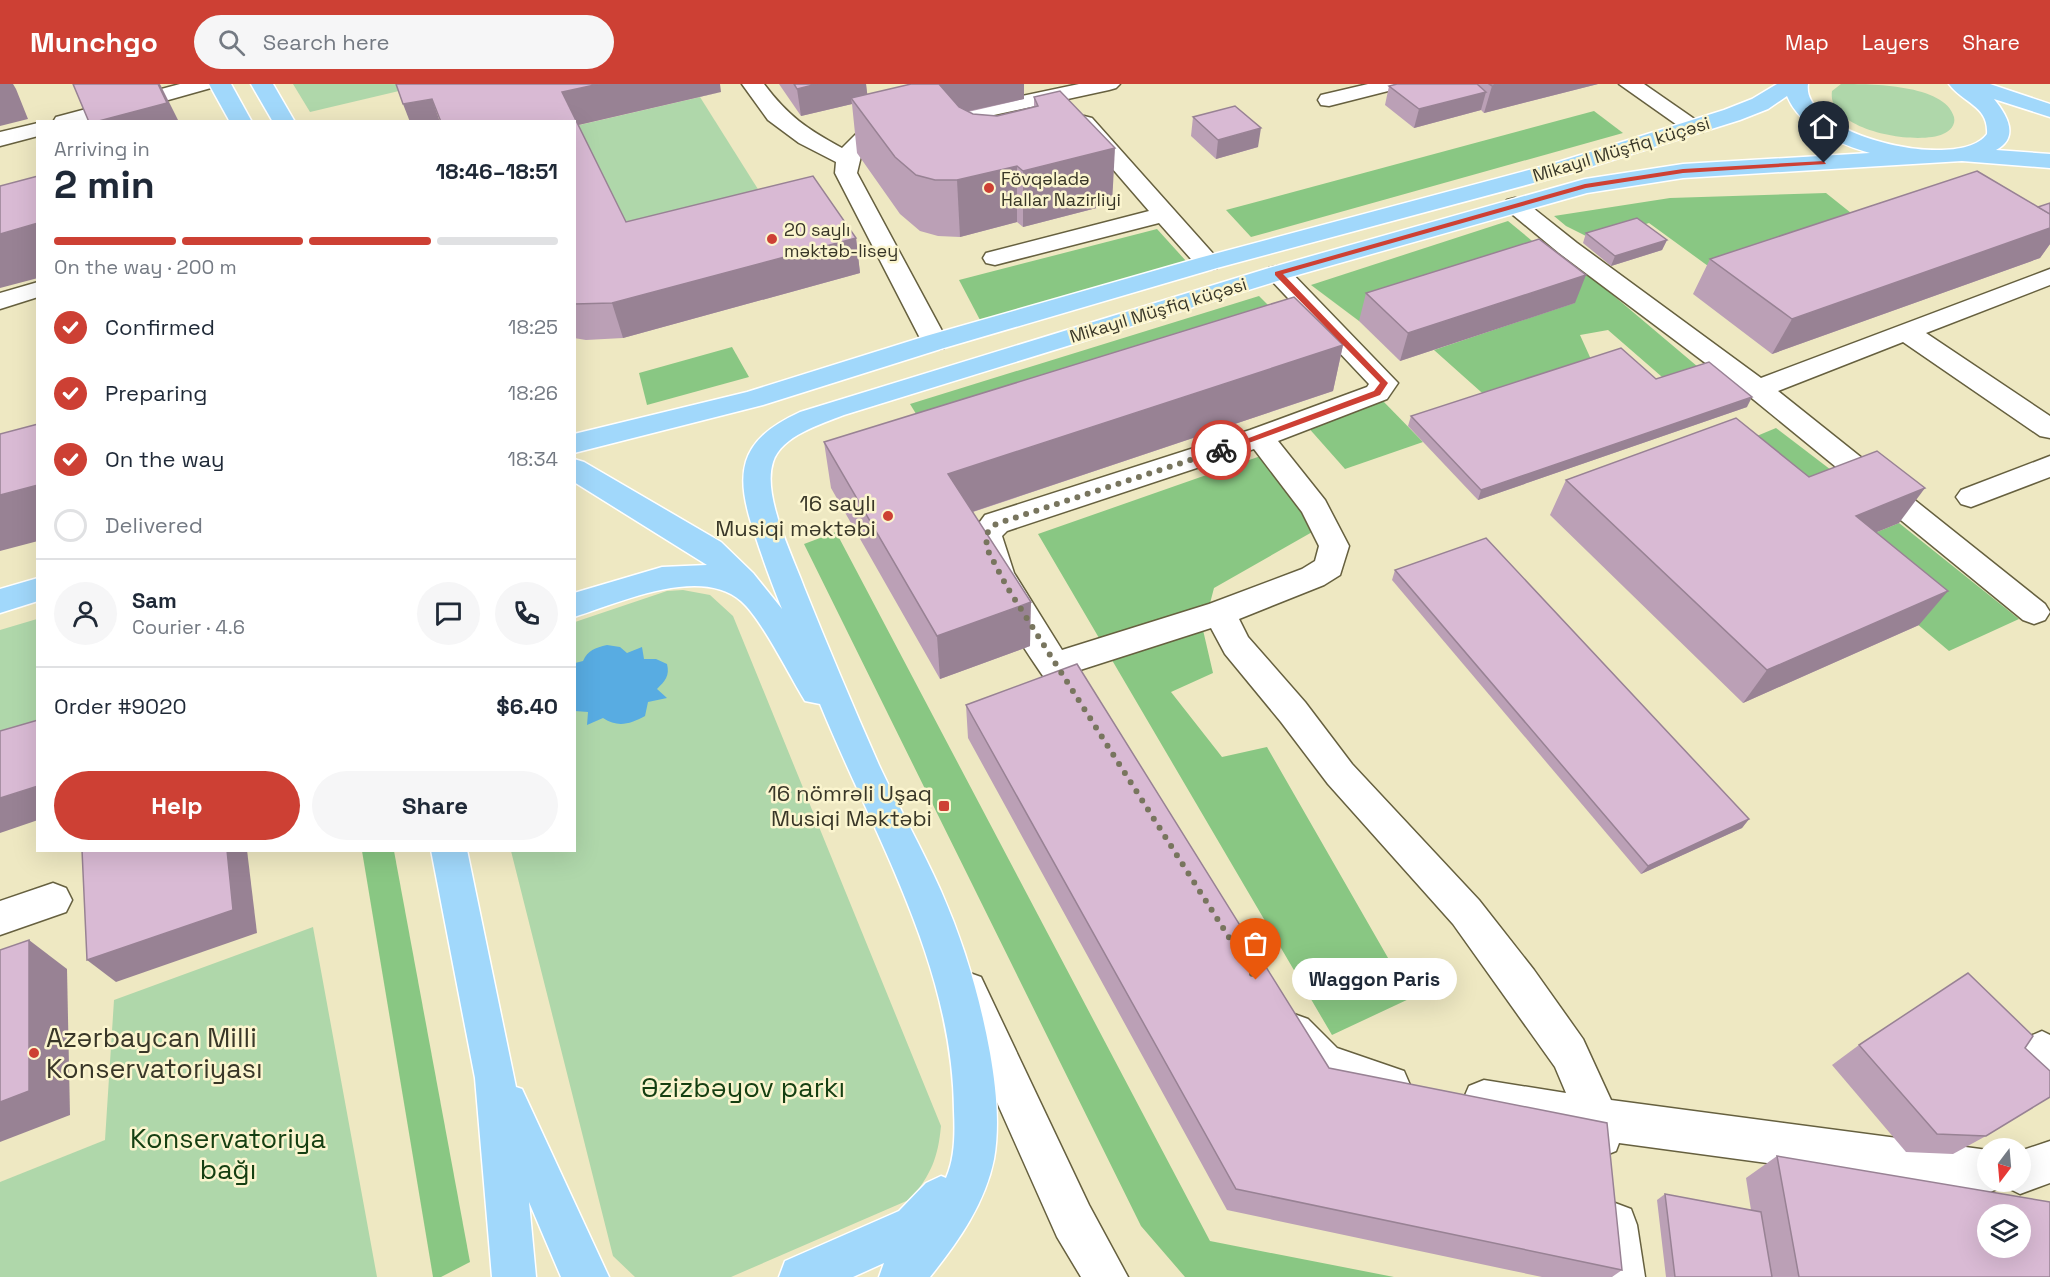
<!DOCTYPE html>
<meta charset="utf-8">
<style>
:root{--surface:#fff;--page:#f6f6f7;--text:#1f2937;--muted:#747a83;--line:#e0e1e3;--accent:#cd4034}
body{margin:0;font-family:"Space Grotesk",sans-serif;background:var(--page);color:var(--text);height:100vh;display:flex;flex-direction:column;font-size:22px;white-space:nowrap}
*{box-sizing:border-box;margin:0}
p{font-size:20px;color:var(--muted)}
.icon{flex:none;width:33px;height:33px;fill:none;stroke:currentColor;stroke-width:2;stroke-linecap:round;stroke-linejoin:round}
.map{position:relative;flex:1;overflow:hidden}
.side{position:absolute;left:36px;top:36px;width:540px;height:732px;display:flex;flex-direction:column;background:var(--surface);border-radius:0px;box-shadow:0 6px 24px #0002}
.side>*{flex:none}
.needle{width:39px;rotate:196deg}
.buttons{position:absolute;left:1977px;top:1054px;display:grid;gap:12px}
.buttons a{display:grid;place-items:center;width:54px;height:54px;border-radius:50%;background:var(--surface);box-shadow:0 6px 24px #0002;font-size:30px}
.pin{position:absolute;display:grid;place-items:center;width:51px;height:51px;color:#fff;margin:-62px -26px;border-radius:50% 50% 50% 0;rotate:-45deg;box-shadow:0 0 6px #0007}
.pin .icon{rotate:45deg}
.courier{position:absolute;display:grid;place-items:center;width:60px;height:60px;margin:-30px;border:4px solid #cd4034;border-radius:50%;background:#fff;color:#222;box-shadow:0 2px 8px #0007}
.bubble{position:absolute;height:42px;border-radius:21px;background:var(--surface);box-shadow:0 6px 24px #0002;font-size:20px;font-weight:700;line-height:42px;text-align:center}
.summary em{font-style:normal;font-weight:700}
.summary div{display:flex;flex-direction:column-reverse}
.summary{display:flex;align-items:center;justify-content:space-between;height:102px;padding:0 18px}
h1{font-size:39px;font-weight:700;line-height:45px}
.bar{display:grid;grid-template-columns:repeat(4,1fr);gap:9px 6px;align-content:center;height:72px;padding:0 18px}
.bar i{height:8px;border-radius:4px;background:var(--line)}
.bar .selected{background:var(--accent)}
.bar p{grid-column:span 4}
.line{display:flex;align-items:center;gap:15px;padding:0 18px;border-top:2px solid var(--line)}
.line div{flex:1}
.round{display:grid;place-items:center;flex:none;width:63px;height:63px;border-radius:32px;background:var(--page)}
ol{padding:0 18px;list-style:none}
li{display:flex;align-items:center;gap:18px;height:66px}
li p{margin-inline-start:auto}
li .icon{padding:6px;border-radius:50%;background:var(--accent);color:#fff;stroke-width:4}
li:last-child{color:var(--muted)}
li i{width:33px;height:33px;border:3px solid var(--line);border-radius:50%}
.cta{display:flex;gap:12px;margin-top:auto;padding:12px 18px}
.cta a{flex:1;height:69px;border-radius:36px;background:var(--accent);color:#fff;font-size:24px;font-weight:700;line-height:69px;text-align:center}
.cta a+a{background:var(--page);color:var(--text)}
header{display:flex;align-items:center;gap:36px;box-sizing:border-box;height:84px;padding:0 30px;background:var(--accent);color:#fff}
header strong{font-size:28px}
nav{display:flex;gap:33px;margin-inline-start:auto;font-size:21px}
.search{width:420px;height:54px;background:var(--page);display:flex;align-items:center;gap:15px;box-sizing:border-box;padding:0 21px;border-radius:33px;color:var(--muted);font-size:22px}
.map>svg:first-child{display:block}
.green{fill:#afd7aa}
.forest{fill:#89c783}
.water{fill:#58ace2}
.lines{fill:none;stroke-linecap:round;stroke-linejoin:round}
.minor-casing{stroke:#66603f;stroke-width:3}
.major-casing{stroke:#fff;stroke-width:3}
.minor{fill:#fff;fill-rule:evenodd}
.major{fill:#a1d8fb;fill-rule:evenodd}
.wall{fill:#bba0b6}
.shaded-wall{fill:#988294}
.building{fill:#d9bad4;stroke:#988294;stroke-width:1.5;fill-rule:evenodd}
.route{fill:#cd4034}
.done{stroke:#78755e;stroke-width:6;stroke-dasharray:0 10.8}
.poi-dot{fill:#cd4034;stroke:#fbf5cf;stroke-width:2}
.labels{text-anchor:middle;dominant-baseline:central;stroke-width:5;stroke-linejoin:round;paint-order:stroke}
.far-street-label{font-size:18px;fill:#393728;stroke:#fbf5cf}
.far-poi-label{font-size:18px;fill:#393728;stroke:#fbf5cf;text-anchor:start}
.poi-label{font-size:22px;fill:#393728;stroke:#fbf5cf;text-anchor:end}
.near-poi-label{font-size:27px;fill:#393728;stroke:#fbf5cf;text-anchor:start}
.near-park-label{font-size:27px;fill:#153f12;stroke:#fbf5cf}
</style>
<header>
<strong>Munchgo</strong>
<div class="search"><svg class="icon" aria-label="search" viewBox="0 0 24 24"><circle cx="10" cy="10" r="6"/><path d="M15 15l6 6"/></svg>Search here</div>
<nav><a>Map</a><a>Layers</a><a>Share</a></nav>
</header>
<div class="map">
<svg width="2050" height="1193" viewBox="0 0 2050 1193">
<rect width="100%" height="100%" fill="#eee8c2"/>
<!-- green -->
<g class="green">
<polygon points="293,0 396,0 399,7 310,28"/>
<path d="M1841 0C1870 0 1945 0 1954 33 1956 41 1950 47 1943 50 1916 62 1826 46 1832 7Z"/>
<polygon points="700,13 778,137 636,173 575,42"/>
<path d="M683 506 710 511 733 532 941 1042C938 1074 931 1090 911 1115L731 1193H635L613 1172 511 767 574 766 575 538 667 507Z"/>
<polygon points="37,535 37,638 0,649 0,546"/>
<polygon points="313,843 377,1193 0,1193 0,1098 105,1056 114,916"/>
</g>
<!-- forest -->
<g class="forest">
<polygon points="1594,27 1623,49 1251,153 1226,126"/>
<polygon points="1826,109 1876,149 1730,198 1649,139 1594,156 1566,142 1554,132 1670,114"/>
<polygon points="1508,137 1554,175 1359,237 1311,201"/>
<polygon points="1157,145 1186,177 980,236 959,196"/>
<polygon points="1582,185 1704,288 1669,299 1608,246 1580,251 1594,282 1490,316 1434,266 1574,219 1545,195"/>
<polygon points="1259,212 1293,246 940,369 910,320"/>
<polygon points="732,263 749,293 647,321 639,289"/>
<polygon points="1382,316 1423,358 1345,385 1306,341"/>
<polygon points="1776,344 1852,402 1786,428 1716,369"/>
<polygon points="1278,366 1328,439 1214,504 1203,546 1213,589 1171,608 1222,673 1267,663 1411,914 1332,951 1038,450"/>
<polygon points="1899,439 2019,535 1949,567 1831,467"/>
<polygon points="836,448 1210,1157 1394,1193 1185,1193 1141,1142 804,460"/>
<polygon points="362,767 394,767 470,1178 441,1193 433,1193"/>
</g>
<!-- water -->
<path class="water" d="M607 561 620 563 627 569 642 563 644 575H656L667 580C670 592 665 597 657 605L667 614 648 618 645 632C630 640 618 644 603 634L587 641 588 628 575 627V579L583 577C588 566 595 564 607 561Z"/>
<g class="lines">
<!-- minor casing -->
<g class="minor-casing">
<g id="minor">
<polygon points="180,0 215,0 211,4 90,38 53,38 56,33"/>
<path d="M742 0H764C788 32 807 45 842 64L859 47 867 45 1079 0H1120L1116 4 1109 6 874 57 862 68 857 89 948 258 944 264 935 266 926 264 922 258 835 89 836 78 799 59 768 36Z"/>
<polygon points="1368,0 1404,0 1400,4 1329,22 1321,21 1318,16 1321,11"/>
<polygon points="1619,0 1644,0 1706,43 1703,48 1687,48"/>
<polygon points="1084,32 1092,34 1217,174 1220,179 1217,184 1208,186 1199,184 1159,139 995,181 986,179 983,174 986,169 1149,127 1073,39 1076,34"/>
<polygon points="38,39 38,52 0,62 0,48"/>
<polygon points="1515,114 1523,116 1577,159 1761,294 2050,185 2050,201 1926,249 2050,332 2050,354 2040,352 1903,258 1778,307 2045,520 2050,528 2045,536 2034,540 2023,536 1748,311 1559,169 1507,126 1503,121 1507,116"/>
<path d="M1278 182 1287 184 1398 299 1387 315 1278 357 1325 416 1349 462 1340 491 1324 501 1239 535 1248 553 1305 618 1352 680 1479 816 1534 886 1583 955 1611 1016 1988 1066V1098H2020V1067L2050 1057V1099L2020 1110 2004 1102 1988 1109 1619 1059 1616 1067 1601 1073 1586 1067 1580 1053 1484 1036 1469 1030 1463 1016 1469 1002 1484 996 1566 1009 1555 983 1453 840 1328 700 1281 638 1225 570 1211 544 1077 587 1101 625 1096 635 1084 638 1072 635C1035 578 985 517 971 450L985 431 1250 346 1367 303 1369 300 1269 194 1266 189 1269 184ZM1254 365 1302 428 1319 462 1315 477 1302 485 1209 520 1062 566 1014 489 1002 452 1007 447Z"/>
<polygon points="38,198 38,213 0,225 0,209"/>
<polygon points="2050,372 2050,393 1971,423 1961,420 1956,413 1961,406"/>
<polygon points="53,799 66,804 72,816 66,828 0,851 0,817"/>
<polygon points="967,888 981,893 1089,1121 1128,1193 1081,1193 1057,1153 947,906 953,893"/>
<polygon points="1294,930 1308,935 1337,964 1404,987 1410,1001 1404,1015 1389,1021 1372,1018 1309,992 1280,963 1274,949 1280,935"/>
<polygon points="2042,947 2050,951 2050,1005 2036,999 2022,967 2028,953"/>
<polygon points="1615,1119 1631,1125 1637,1141 1645,1193 1601,1193 1593,1141 1599,1125"/>
</g>
</g>
<!-- major casing -->
<g class="major-casing">
<g id="major">
<polygon points="209,0 231,0 252,38 230,38"/>
<polygon points="251,0 273,0 295,38 273,38"/>
<path d="M1777 0H1808C1800 51 1959 89 1987 50 1989 22 1963 19 1949 0H1990L2050 20V33L1994 15C2007 31 2020 53 1996 66L2050 70V84L1962 77 1683 94 1587 109 1287 194 844 331C821 340 781 352 773 378 762 412 792 470 804 503 828 563 853 622 879 681 899 724 922 764 941 807 964 859 980 914 990 969 996 1003 1000 1041 994 1075 985 1120 958 1158 930 1193H879L884 1179 853 1193H779L785 1177 899 1127 926 1099 941 1092 946 1094C955 1074 955 1049 954 1027 953 880 874 752 820 620L805 617C790 593 761 534 741 517 700 481 619 519 574 533V509L662 483 707 481 574 398V375L584 378 721 458 753 489 782 525C772 500 763 476 755 451 734 390 737 357 800 328L1269 184 1585 95 1683 80 1870 69C1839 60 1800 44 1787 12L1768 25 1740 36 1571 89 1217 184 944 264 763 321 574 369V350L747 308 926 252 1199 174 1555 79 1724 26 1752 15Z"/>
<polygon points="38,494 38,517 0,529 0,505"/>
<polygon points="431,766 467,766 516,1003 522,1005 609,1193 561,1193 529,1118 536,1193 492,1193 475,994"/>
</g>
</g>
<!-- minor -->
<use href="#minor" class="minor"/>
<!-- major -->
<use href="#major" class="major"/>
</g>
<!-- wall -->
<g class="wall">
<polygon points="779,0 866,0 867,10 1024,15 968,28 973,30 997,32 1034,23 1034,13 1112,120 1023,143 1017,138 960,153 938,152 920,147 900,130 857,69 852,20 801,32"/>
<polygon points="1397,0 1598,0 1484,29 1481,26 1414,44 1385,21 1389,2"/>
<polygon points="721,8 578,41 626,138 856,154 860,189 623,254 586,256 574,254 574,38"/>
<polygon points="1193,33 1258,63 1216,75 1191,52"/>
<polygon points="2050,119 2050,160 2040,174 1772,270 1693,210 1710,175 2038,123"/>
<polygon points="1586,149 1667,156 1662,166 1611,182 1583,159"/>
<polygon points="1366,209 1575,219 1400,277 1359,237"/>
<polygon points="1343,261 1333,307 973,428 1030,562 940,595 831,404 824,358"/>
<polygon points="1747,323 1478,416 1408,342 1411,332"/>
<polygon points="1809,393 1899,439 1876,448 1919,541 1743,619 1550,431 1566,396"/>
<polygon points="1395,486 1749,735 1742,744 1641,790 1392,496"/>
<polygon points="966,621 1329,984 1622,1186 1612,1193 1542,1193 1227,1126 968,654"/>
<polygon points="1859,961 1986,1052 1953,1070 1906,1068 1832,981"/>
<polygon points="1777,1072 2050,1193 1666,1193 1657,1116 1665,1110 1751,1126 1746,1094"/>
</g>
<!-- shaded-wall -->
<g class="shaded-wall">
<polygon points="0,0 13,0 16,5 28,35 0,42"/>
<polygon points="106,0 160,0 179,38 95,38"/>
<polygon points="599,0 720,0 721,8 574,42 562,8"/>
<polygon points="817,0 866,0 868,16 851,14 852,20 801,32 797,5"/>
<polygon points="935,0 1024,0 1024,15 937,34"/>
<polygon points="1502,0 1598,0 1484,29 1492,2"/>
<polygon points="1486,8 1481,26 1414,44 1419,25"/>
<polygon points="432,15 440,38 410,38 403,20"/>
<polygon points="1261,44 1258,63 1216,75 1218,56"/>
<polygon points="1115,64 1112,120 1023,143 1023,87"/>
<polygon points="1017,82 1017,138 960,153 957,96"/>
<polygon points="38,139 38,194 0,204 0,150"/>
<polygon points="2050,144 2050,160 2040,174 1772,270 1792,235"/>
<polygon points="856,154 860,189 623,254 612,219"/>
<polygon points="1667,156 1662,166 1611,182 1615,172"/>
<polygon points="1586,191 1575,219 1400,277 1408,249"/>
<polygon points="1343,261 1333,307 951,435 948,390"/>
<polygon points="1752,313 1747,323 1478,416 1481,406"/>
<polygon points="38,401 38,457 0,467 0,411"/>
<polygon points="1925,404 1899,439 1831,467 1856,432"/>
<polygon points="1948,507 1919,541 1743,619 1767,586"/>
<polygon points="1031,518 1030,562 940,595 937,552"/>
<polygon points="38,702 38,736 0,749 0,714"/>
<polygon points="1749,735 1742,744 1641,790 1648,782"/>
<polygon points="227,766 247,766 257,849 116,898 87,876"/>
<polygon points="29,856 67,885 70,1031 0,1058 0,1018"/>
</g>
<!-- building -->
<g class="building">
<polygon points="73,0 158,0 167,19 95,38 89,38"/>
<polygon points="396,0 599,0 562,8 626,138 813,92 856,154 612,219 574,220 574,38 441,38 432,15 403,20"/>
<polygon points="794,0 817,0 797,5"/>
<polygon points="911,0 939,0 959,23 973,30 997,32 1038,22 1034,13 1060,7 1115,64 1023,87 1017,82 957,96 935,96 916,91 895,73 851,14"/>
<polygon points="1397,0 1477,0 1486,8 1419,25 1389,2"/>
<polygon points="1489,0 1502,0 1492,2"/>
<polygon points="1235,22 1261,44 1218,56 1193,33"/>
<polygon points="1977,87 2050,130 2050,144 1792,235 1710,175"/>
<polygon points="38,92 38,139 0,150 0,102"/>
<polygon points="2050,119 2050,130 2038,123"/>
<polygon points="1637,134 1667,156 1615,172 1586,149"/>
<polygon points="1539,155 1586,191 1408,249 1366,209"/>
<polygon points="1294,213 1343,261 948,390 1031,518 937,552 824,358"/>
<polygon points="1621,264 1656,295 1709,278 1752,313 1481,406 1411,332"/>
<polygon points="1736,334 1809,393 1877,367 1925,404 1856,432 1948,507 1767,586 1566,396"/>
<polygon points="38,340 38,401 0,411 0,350"/>
<polygon points="1486,454 1749,735 1648,782 1395,486"/>
<polygon points="1077,580 1329,984 1607,1039 1622,1186 1236,1105 966,621"/>
<polygon points="38,636 38,702 0,714 0,647"/>
<polygon points="82,766 227,766 233,826 87,876"/>
<polygon points="29,856 29,1007 0,1018 0,866"/>
<polygon points="1968,889 2033,952 2025,964 2050,987 2050,1013 1986,1052 1937,1050 1859,961"/>
<path d="M1777 1072 2050 1118V1193H1799ZM1988 1131H2020V1164H1988Z"/>
<polygon points="1665,1110 1761,1128 1772,1193 1675,1193"/>
</g>
<!-- route -->
<polygon class="route" points="1824,77 1826,80 1683,89 1586,104 1283,190 1388,299 1380,311 1224,368 1217,366 1374,307 1380,299 1275,191 1275,188 1585,100 1683,85"/>
<g class="lines">
<!-- done -->
<polyline class="done" points="1221,366 996,440 986,450 987,465 1007,503 1256,896"/>
</g>
<!-- markers -->
<g class="poi-dot">
<circle cx="989" cy="104" r="6"/>
<circle cx="772" cy="155" r="6"/>
<circle cx="888" cy="432" r="6"/>
<rect x="938" y="716" width="12" height="12" rx="3"/>
<circle cx="34" cy="969" r="6"/>
</g>
<g class="labels">
<!-- far-street labels -->
<g class="far-street-label">
<text transform="translate(1621 65) rotate(-17)">Mikayıl Müşfiq küçəsi</text>
<text transform="translate(1158 226) rotate(-17)">Mikayıl Müşfiq küçəsi</text>
</g>
<!-- far-poi labels -->
<g class="far-poi-label">
<text x="1001" y="94">Fövqəladə<tspan x="1001" dy="21">Hallar Nazirliyi</tspan></text>
<text x="784" y="145">20 saylı<tspan x="784" dy="21">məktəb-lisey</tspan></text>
</g>
<!-- poi labels -->
<g class="poi-label">
<text x="876" y="419">16 saylı<tspan x="876" dy="25">Musiqi məktəbi</tspan></text>
<text x="932" y="709">16 nömrəli Uşaq<tspan x="932" dy="25">Musiqi Məktəbi</tspan></text>
</g>
<!-- near-poi labels -->
<g class="near-poi-label">
<text x="46" y="953">Azərbaycan Milli<tspan x="46" dy="31">Konservatoriyası</tspan></text>
</g>
<!-- near-park labels -->
<g class="near-park-label">
<text x="743" y="1003">Əzizbəyov parkı</text>
<text x="228" y="1054">Konservatoriya<tspan x="228" dy="31">bağı</tspan></text>
</g>
</g>
</svg>
<div class="buttons">
<a><svg class="needle" viewBox="-14 -14 28 28"><path d="M0-13l5 13h-10z" fill="#e53935"/><path d="M0 13l5-13h-10z" fill="#747a83"/></svg></a>
<a><svg class="icon" aria-label="layers" viewBox="0 0 24 24"><path d="M12 4l9 5-9 5-9-5zM3 14l9 5 9-5"/></svg></a>
</div>
<div class="pin" style="left:1256px;top:896px;background:#ea580c"><svg class="icon" aria-label="bag" viewBox="0 0 24 24"><path d="M5 8h14l-1 12H6zM9 8a3 3 0 0 1 6 0"/></svg></div>
<div class="pin" style="left:1824px;top:79px;background:#1f2937"><svg class="icon" aria-label="home" viewBox="0 0 24 24"><path d="M3 11l9-7 9 7M6 9v11h12V9"/></svg></div>
<div class="courier" style="left:1221px;top:366px"><svg class="icon" aria-label="bike" viewBox="0 0 24 24"><circle cx="6" cy="16" r="4"/><circle cx="18" cy="16" r="4"/><path d="M6 16l4-8h5l3 8M10 8l3 8H6M13 5h3"/></svg></div>
<div class="bubble" style="left:1292px;top:874px;width:165px">Waggon Paris</div>
<section class="side">
<div class="summary"><div><h1>2 min</h1><p>Arriving in</p></div><em>18:46–18:51</em></div>
<div class="bar"><i class="selected"></i><i class="selected"></i><i class="selected"></i><i></i><p>On the way · 200 m</p></div>
<ol>
<li><svg class="icon" aria-label="check" viewBox="0 0 24 24"><path d="M5 12l5 5 9-10"/></svg>Confirmed<p>18:25</p></li>
<li><svg class="icon" aria-label="check" viewBox="0 0 24 24"><path d="M5 12l5 5 9-10"/></svg>Preparing<p>18:26</p></li>
<li><svg class="icon" aria-label="check" viewBox="0 0 24 24"><path d="M5 12l5 5 9-10"/></svg>On the way<p>18:34</p></li>
<li><i></i>Delivered</li>
</ol>
<div class="line" style="height:108px"><a class="round"><svg class="icon" aria-label="person" viewBox="0 0 24 24"><circle cx="12" cy="8" r="4"/><path d="M4 21q1-7 8-7t8 7"/></svg></a><div><b>Sam</b><p>Courier · 4.6</p></div><a class="round"><svg class="icon" aria-label="chat" viewBox="0 0 24 24"><path d="M4 5h16v11H9l-5 4z"/></svg></a><a class="round"><svg class="icon" aria-label="phone" viewBox="0 0 24 24"><path d="M5 4h4l2 5-3 2q2 4 5 5l2-3 5 2v4C11 20 4 13 5 4z"/></svg></a></div>
<div class="line" style="height:78px"><div>Order #9020</div><b>$6.40</b></div>
<div class="cta"><a>Help</a><a>Share</a></div>
</section>
</div>
